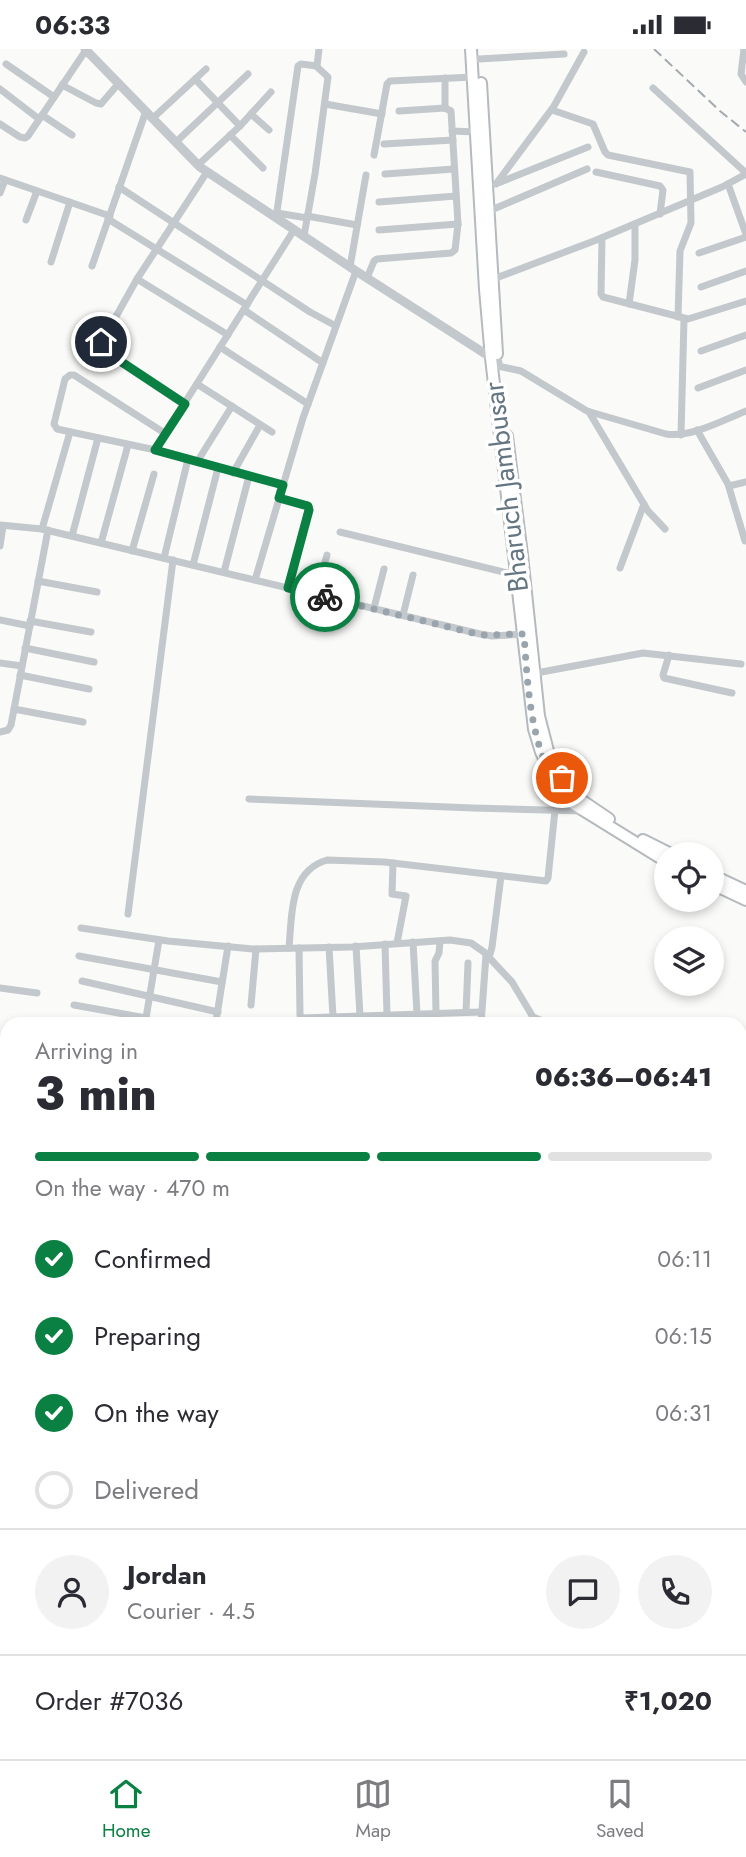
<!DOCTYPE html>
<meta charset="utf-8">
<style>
:root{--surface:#fff;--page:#f2f2f3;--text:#2b2b33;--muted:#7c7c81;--line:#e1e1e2;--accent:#0b8043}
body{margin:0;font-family:Jost,sans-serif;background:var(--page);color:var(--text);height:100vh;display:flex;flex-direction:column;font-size:26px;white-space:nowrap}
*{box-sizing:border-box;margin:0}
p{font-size:23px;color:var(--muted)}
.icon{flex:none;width:38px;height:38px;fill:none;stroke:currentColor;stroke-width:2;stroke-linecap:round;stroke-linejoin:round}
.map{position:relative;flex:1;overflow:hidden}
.drawer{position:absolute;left:0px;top:968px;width:747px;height:744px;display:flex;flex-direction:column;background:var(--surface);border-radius:21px 21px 0 0;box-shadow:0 4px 10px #0003}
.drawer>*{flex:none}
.tools{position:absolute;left:654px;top:793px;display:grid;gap:14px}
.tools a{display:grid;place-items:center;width:70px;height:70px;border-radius:50%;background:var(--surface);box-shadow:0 4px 10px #0003;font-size:35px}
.pin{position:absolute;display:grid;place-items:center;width:60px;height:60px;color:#fff;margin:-30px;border:4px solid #fff;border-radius:50%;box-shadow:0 2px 7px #0007}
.courier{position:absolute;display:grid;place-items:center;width:70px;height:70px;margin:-35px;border:5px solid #0b8043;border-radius:50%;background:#fff;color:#222;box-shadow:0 2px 9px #0007}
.head em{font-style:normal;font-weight:800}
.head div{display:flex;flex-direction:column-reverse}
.head{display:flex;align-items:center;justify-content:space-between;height:119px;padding:0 35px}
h1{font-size:46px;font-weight:800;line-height:52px}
.bar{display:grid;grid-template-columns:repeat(4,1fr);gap:10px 7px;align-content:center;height:84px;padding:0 35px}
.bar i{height:9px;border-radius:5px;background:var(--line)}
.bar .on{background:var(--accent)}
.bar p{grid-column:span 4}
.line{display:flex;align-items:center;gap:18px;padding:0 35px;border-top:2px solid var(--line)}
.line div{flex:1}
.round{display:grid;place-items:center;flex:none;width:74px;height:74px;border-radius:37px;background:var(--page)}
ol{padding:0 35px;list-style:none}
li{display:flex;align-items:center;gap:21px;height:77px}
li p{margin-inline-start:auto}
li .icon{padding:7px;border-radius:50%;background:var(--accent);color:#fff;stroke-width:4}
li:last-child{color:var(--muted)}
li i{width:38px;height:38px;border:4px solid var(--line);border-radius:50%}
.status{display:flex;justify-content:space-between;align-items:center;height:49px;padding:0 35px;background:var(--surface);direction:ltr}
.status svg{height:19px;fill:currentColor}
.dock{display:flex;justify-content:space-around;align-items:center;height:98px;border-top:2px solid var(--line);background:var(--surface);font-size:19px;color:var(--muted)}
.dock a{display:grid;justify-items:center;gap:4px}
.dock .on{color:var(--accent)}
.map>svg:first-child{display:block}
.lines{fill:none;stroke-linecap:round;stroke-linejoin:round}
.secondary-casing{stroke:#b3babf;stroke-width:13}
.primary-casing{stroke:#b5babe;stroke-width:14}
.minor{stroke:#c3c8cc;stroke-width:7}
.tertiary{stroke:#c3c8cc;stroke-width:9}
.secondary{stroke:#fff;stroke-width:10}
.primary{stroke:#fff;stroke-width:10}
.rail{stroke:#a2aab0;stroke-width:2;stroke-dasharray:10 5;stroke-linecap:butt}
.done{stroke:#99a4ac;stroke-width:7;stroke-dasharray:0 12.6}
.route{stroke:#0b8043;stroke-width:9}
.labels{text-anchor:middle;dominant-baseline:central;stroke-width:7;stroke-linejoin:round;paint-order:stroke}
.street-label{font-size:28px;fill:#657683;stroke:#fff}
</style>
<div class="status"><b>06:33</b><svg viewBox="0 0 49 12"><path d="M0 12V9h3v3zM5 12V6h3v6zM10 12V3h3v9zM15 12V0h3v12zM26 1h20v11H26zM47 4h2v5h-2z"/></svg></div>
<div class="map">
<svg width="746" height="1710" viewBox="0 0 746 1710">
<rect width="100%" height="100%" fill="#fafaf8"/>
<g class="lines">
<!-- secondary casing -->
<g class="secondary-casing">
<g id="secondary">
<polyline points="0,1272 7,1272"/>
<polyline points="740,1296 746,1291"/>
</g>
</g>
<!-- primary casing -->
<g class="primary-casing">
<g id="primary">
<polyline points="471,0 485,240 491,309 534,680 541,703 558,737 570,753 667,813"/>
<polyline points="481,34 497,305"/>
<polyline points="507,387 522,506 539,667 548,702 562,729 581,751 609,770"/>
<polyline points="643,791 671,805"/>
<polyline points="712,826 746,842"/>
<polyline points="712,835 746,851"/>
</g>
</g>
<!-- minor -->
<g class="minor">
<polyline points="744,0 741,25 746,33"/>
<polyline points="479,10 564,5"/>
<polyline points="6,15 54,48"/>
<polyline points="445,29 445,59"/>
<polyline points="195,30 240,77"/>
<polyline points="62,36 96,54 101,55 119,34"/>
<polyline points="653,39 746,124"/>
<polyline points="0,40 39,70"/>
<polyline points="325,55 382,65"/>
<polyline points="552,61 593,75 605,103 608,106 690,123 691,174 680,202 678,268"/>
<polyline points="251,65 269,81"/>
<polyline points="42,66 72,86"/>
<polyline points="153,69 206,20"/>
<polyline points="0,75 20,88 25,89 28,87 86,1"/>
<polyline points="452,82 476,83"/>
<polyline points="230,86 263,119"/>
<polyline points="176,93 248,25"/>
<polyline points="384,95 453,91"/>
<polyline points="374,106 387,35 390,32 473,28"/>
<polyline points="198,116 240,77 271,43"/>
<polyline points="596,123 660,137 663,141 660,165"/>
<polyline points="385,125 454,120"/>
<polyline points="0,129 110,167"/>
<polyline points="498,134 588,98"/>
<polyline points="496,135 554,57 584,3"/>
<polyline points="728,135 746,185"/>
<polyline points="119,138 310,263 336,277"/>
<polyline points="0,144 5,131"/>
<polyline points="379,153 456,147"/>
<polyline points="489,162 587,120"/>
<polyline points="277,164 307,169"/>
<polyline points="307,167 357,176"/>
<polyline points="276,169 298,17 301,15 317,17 319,0"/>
<polyline points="108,170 247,256"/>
<polyline points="26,171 37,142"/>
<polyline points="379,181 458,175"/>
<polyline points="304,187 315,125 328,28 316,17"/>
<polyline points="602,189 601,245 603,248 688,270 746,252"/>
<polyline points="699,204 746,188"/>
<polyline points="51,213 70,153"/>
<polyline points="92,217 146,62"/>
<polyline points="350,218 366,126"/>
<polyline points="367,229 374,212 377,210 451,204 455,201 458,175 451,62 445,59 399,62"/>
<polyline points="137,230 228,286"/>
<polyline points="488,232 594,192 722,138 746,125"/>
<polyline points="701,238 746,222"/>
<polyline points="629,255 635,211 635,175"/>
<polyline points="244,261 323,314"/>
<polyline points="220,298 308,355"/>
<polyline points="701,302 746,286"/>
<path d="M498 317 521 322 587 362 666 385C691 389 723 371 746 362"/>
<polyline points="197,335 272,383"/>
<polyline points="698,339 746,321"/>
<polyline points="185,355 102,300 100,296 137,230 207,123"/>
<polyline points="589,363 648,462 665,480"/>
<polyline points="697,381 728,435 745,492"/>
<polyline points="166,385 74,326 70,326 65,330 54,375 57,380 160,402 283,436"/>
<polyline points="681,386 684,270"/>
<polyline points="155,401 294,181"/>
<polyline points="197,413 232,357"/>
<polyline points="233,424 260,376"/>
<polyline points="729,437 746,433"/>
<polyline points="279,449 306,456 309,459 288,539"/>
<polyline points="0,476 42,480 480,585 492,587 525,585"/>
<polyline points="42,480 70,383"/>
<polyline points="340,483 516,526"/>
<polyline points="72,487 98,389"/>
<polyline points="101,494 128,396"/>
<polyline points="0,497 3,477"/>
<polyline points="132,502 154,425"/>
<polyline points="164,509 188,410"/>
<polyline points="193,516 218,419"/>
<polyline points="620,519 644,455"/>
<polyline points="224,523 249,427"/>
<polyline points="255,531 303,369 356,222"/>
<polyline points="38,532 97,543"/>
<polyline points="316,545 327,506"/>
<polyline points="374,559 384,520"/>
<polyline points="403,566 413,526"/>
<polyline points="0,571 30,577"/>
<polyline points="30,572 91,583"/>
<polyline points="25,599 94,613"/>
<polyline points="669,606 663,626 664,629 732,644"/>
<polyline points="0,614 22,617"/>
<polyline points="531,625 643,604 741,615"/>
<polyline points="20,626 89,640"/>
<polyline points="14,660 83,673"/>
<polyline points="0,683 8,681 11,676 48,481"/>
<polyline points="249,750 473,759 582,762"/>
<polyline points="393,814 392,845 406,847 397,894"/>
<polyline points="128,865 173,511"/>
<polyline points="81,879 168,892 253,900 352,898 450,891 471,894 484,903 512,933 533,968 550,975"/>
<polyline points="413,893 417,965"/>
<polyline points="385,895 387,966"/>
<polyline points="356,897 360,967"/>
<polyline points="329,898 333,968"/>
<path d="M289 899C292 866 289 822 327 811L384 813 546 832 548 829 555 761"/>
<polyline points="299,899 300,966 302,969 481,963"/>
<polyline points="79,907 222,933"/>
<polyline points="489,909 492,898 501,827"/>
<polyline points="82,932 218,963"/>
<polyline points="0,939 37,944"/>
<polyline points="74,956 146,969"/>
<polyline points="251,956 256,900"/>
<polyline points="466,963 468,914"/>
<polyline points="436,964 435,912 439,904 440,892"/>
<polyline points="216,972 228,897"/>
<polyline points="145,975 159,891"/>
<polyline points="481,975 486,906"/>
<polyline points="0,1003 7,1004"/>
<polyline points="740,1023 746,1026"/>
<polyline points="740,1101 746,1100"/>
<polyline points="740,1281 746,1283"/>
<polyline points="740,1403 746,1404"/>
<polyline points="740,1626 746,1629"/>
<polyline points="579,1710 579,1704"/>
</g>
<!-- tertiary -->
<g class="tertiary">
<polyline points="85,0 200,118 356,222 498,313"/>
<polyline points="740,1520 746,1520"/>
<polyline points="411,1704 413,1710"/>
</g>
<!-- secondary -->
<use href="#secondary" class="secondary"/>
<!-- primary -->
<use href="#primary" class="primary"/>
<!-- rail -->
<polyline class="rail" points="654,0 720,62 746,83"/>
</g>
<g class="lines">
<!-- done -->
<path class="done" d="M325 548 481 586 524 585C528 640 530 711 570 753L578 748 562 729"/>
<!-- route -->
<polyline class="route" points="101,293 100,296 102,300 185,355 155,401 283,436 279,449 308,457 309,461 288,539 325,548"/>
</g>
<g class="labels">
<!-- street labels -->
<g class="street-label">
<text transform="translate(506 438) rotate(-97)">Bharuch Jambusar</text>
</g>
</g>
</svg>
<div class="tools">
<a><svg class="icon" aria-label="locate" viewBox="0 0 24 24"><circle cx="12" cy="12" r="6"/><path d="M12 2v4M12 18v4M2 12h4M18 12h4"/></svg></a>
<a><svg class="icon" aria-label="layers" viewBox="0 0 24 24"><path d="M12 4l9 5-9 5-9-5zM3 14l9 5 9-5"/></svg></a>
</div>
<div class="pin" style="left:562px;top:729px;background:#ea580c"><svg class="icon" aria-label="bag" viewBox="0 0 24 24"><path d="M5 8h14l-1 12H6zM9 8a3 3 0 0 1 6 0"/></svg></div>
<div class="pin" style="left:101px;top:293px;background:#1f2937"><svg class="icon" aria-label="home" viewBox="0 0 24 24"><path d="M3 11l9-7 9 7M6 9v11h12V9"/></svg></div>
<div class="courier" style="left:325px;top:548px"><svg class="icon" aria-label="bike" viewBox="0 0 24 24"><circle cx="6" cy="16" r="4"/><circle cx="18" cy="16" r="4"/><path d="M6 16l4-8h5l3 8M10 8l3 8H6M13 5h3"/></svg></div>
<section class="drawer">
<div class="head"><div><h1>3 min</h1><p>Arriving in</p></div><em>06:36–06:41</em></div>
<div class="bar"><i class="on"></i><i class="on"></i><i class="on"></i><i></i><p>On the way · 470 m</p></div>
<ol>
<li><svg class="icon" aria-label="check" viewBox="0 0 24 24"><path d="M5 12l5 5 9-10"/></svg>Confirmed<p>06:11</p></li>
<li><svg class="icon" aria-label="check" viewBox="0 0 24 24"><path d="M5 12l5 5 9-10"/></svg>Preparing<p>06:15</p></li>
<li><svg class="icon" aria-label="check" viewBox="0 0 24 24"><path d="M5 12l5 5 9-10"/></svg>On the way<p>06:31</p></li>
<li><i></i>Delivered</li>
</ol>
<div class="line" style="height:126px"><a class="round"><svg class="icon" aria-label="person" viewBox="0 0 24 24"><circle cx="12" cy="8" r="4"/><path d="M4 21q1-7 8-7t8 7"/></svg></a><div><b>Jordan</b><p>Courier · 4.5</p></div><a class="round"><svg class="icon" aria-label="chat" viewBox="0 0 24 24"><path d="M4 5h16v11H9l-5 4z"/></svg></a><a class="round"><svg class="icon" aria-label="phone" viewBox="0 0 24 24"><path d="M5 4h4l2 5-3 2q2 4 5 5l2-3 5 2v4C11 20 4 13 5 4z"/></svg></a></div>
<div class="line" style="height:91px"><div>Order #7036</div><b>₹1,020</b></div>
</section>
</div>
<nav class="dock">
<a class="on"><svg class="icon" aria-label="home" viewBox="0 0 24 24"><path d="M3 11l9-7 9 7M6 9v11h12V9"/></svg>Home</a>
<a><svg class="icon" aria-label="map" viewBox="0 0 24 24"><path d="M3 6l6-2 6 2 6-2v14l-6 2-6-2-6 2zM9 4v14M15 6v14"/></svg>Map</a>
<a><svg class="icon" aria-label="saved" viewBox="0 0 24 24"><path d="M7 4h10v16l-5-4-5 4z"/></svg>Saved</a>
</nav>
